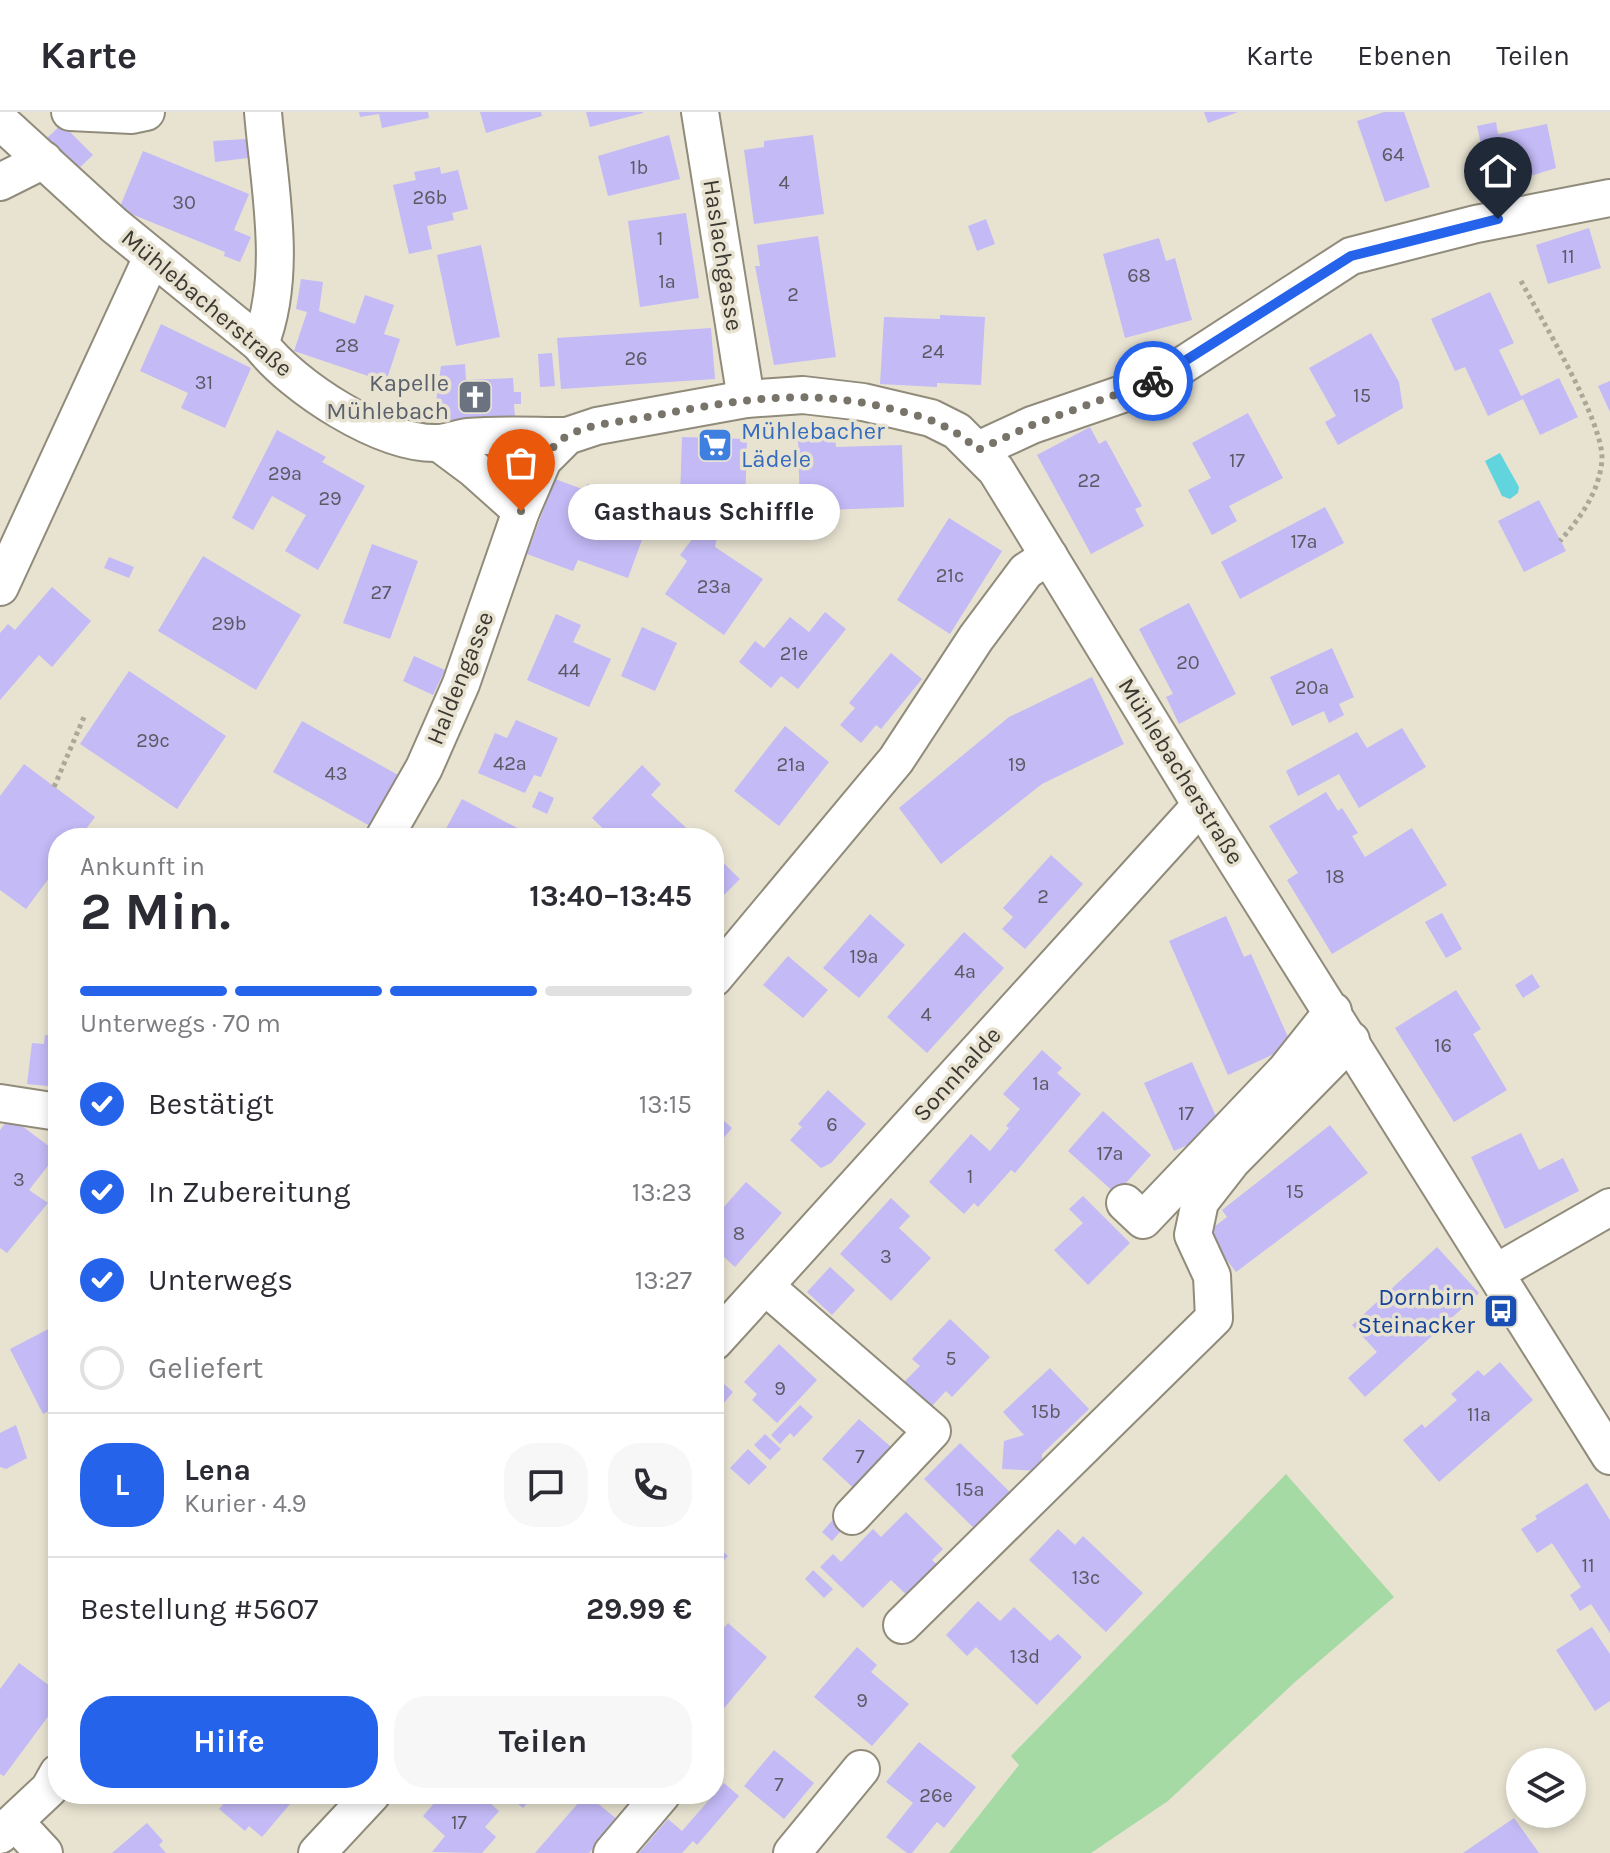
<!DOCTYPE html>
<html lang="de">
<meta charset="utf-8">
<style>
:root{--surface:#fff;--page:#f7f7f7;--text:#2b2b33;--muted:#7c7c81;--line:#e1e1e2;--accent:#2563eb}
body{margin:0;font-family:Karla,sans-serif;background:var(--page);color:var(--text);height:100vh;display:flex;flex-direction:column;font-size:30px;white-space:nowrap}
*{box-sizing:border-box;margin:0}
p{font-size:26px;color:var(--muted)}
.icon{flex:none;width:44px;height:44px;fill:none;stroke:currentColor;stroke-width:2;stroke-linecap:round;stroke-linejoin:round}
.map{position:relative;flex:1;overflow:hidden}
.drawer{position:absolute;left:48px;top:716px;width:676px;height:976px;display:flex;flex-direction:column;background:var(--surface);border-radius:32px;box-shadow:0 4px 12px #0003}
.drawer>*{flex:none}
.tools{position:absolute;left:1506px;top:1636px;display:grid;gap:16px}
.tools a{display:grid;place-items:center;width:80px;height:80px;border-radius:50%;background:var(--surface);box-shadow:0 4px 12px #0003;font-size:40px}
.pin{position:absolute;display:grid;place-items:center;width:68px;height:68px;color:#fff;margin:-82px -34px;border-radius:50% 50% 50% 0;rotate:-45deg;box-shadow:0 0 8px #0007}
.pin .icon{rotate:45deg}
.courier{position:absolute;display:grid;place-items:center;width:80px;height:80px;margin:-40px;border:6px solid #2563eb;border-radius:50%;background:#fff;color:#222;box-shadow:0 2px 10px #0007}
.bubble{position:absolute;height:56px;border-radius:28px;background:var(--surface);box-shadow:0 4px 12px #0003;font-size:26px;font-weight:700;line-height:56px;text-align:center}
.summary em{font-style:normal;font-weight:700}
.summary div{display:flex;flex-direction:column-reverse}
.summary{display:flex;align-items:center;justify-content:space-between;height:136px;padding:0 32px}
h1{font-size:52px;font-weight:700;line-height:60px}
.bar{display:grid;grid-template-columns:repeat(4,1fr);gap:12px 8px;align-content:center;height:96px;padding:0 32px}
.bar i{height:10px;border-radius:6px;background:var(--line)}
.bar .active{background:var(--accent)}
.bar p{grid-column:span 4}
.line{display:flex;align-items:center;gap:20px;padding:0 32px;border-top:2px solid var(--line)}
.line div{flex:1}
.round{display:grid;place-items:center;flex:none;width:84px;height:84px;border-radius:32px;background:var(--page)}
ol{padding:0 32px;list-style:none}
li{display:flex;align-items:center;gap:24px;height:88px}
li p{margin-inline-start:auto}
li .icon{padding:8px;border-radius:50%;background:var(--accent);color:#fff;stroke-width:4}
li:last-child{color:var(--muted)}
li i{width:44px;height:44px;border:4px solid var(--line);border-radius:50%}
.button{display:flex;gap:16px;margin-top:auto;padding:16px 32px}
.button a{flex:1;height:92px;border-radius:32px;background:var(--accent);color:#fff;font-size:32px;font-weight:700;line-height:92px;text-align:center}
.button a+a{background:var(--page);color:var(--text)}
header{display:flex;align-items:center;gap:48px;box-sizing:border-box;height:112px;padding:0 40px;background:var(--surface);border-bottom:2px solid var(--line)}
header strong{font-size:38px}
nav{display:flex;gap:44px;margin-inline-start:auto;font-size:28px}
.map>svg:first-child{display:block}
.green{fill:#a5daa4}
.water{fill:#61d4de}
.building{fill:#c3baf6}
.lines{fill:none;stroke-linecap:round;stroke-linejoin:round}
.minor-casing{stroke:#908b7a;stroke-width:40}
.path{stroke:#aba799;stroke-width:5;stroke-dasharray:4 4;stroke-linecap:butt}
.minor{stroke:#fff;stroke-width:36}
.done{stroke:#78746a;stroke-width:8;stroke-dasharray:0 14.4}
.route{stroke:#2563eb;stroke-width:10}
.labels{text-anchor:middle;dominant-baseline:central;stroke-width:7;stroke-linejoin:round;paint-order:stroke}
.number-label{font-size:20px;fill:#5d5963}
.street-label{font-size:24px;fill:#3b3932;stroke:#e8e3d1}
.worship-label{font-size:24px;fill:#5b616d;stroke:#e8e3d1;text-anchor:end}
.shop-label{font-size:24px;fill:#366cbe;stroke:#e8e3d1;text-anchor:start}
.transit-label{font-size:24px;fill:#164399;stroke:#e8e3d1;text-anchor:end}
</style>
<header>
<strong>Karte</strong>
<nav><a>Karte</a><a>Ebenen</a><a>Teilen</a></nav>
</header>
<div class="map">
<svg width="1610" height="1741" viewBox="0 0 1610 1741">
<rect width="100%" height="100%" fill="#e8e3d1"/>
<!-- green -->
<polygon class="green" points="1286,1362 1394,1485 1295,1570 1168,1689 1091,1741 949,1741 1019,1653 1011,1644"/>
<!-- water -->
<polygon class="water" points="1500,341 1519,375 1518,381 1510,387 1502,384 1485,349"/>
<!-- building -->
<g class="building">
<polygon points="359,0 428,0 429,6 382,16 379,2 360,5"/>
<polygon points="480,0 541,0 542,4 486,21"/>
<polygon points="586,0 643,0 643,1 590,15"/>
<polygon points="1204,0 1238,0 1208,11"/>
<polygon points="1384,0 1404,0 1430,75 1385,90 1357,9"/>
<polygon points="1496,10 1498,22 1547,12 1556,56 1508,71 1501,34 1482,37 1477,14"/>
<polygon points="62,12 93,43 78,57 47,26"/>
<polygon points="669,23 680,67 608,84 598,44"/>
<polygon points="813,23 824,102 754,112 744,38 764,35 764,29"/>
<polygon points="246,27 248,46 215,50 213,29"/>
<polygon points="143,39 249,82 234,118 251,125 240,150 224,144 225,140 119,97"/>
<polygon points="440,55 441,62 458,58 468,97 452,101 454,108 427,114 432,137 409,142 393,73 416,68 414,60"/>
<polygon points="686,101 699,186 640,195 628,109"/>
<polygon points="986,107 995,132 977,139 968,114"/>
<polygon points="1589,116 1601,156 1548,172 1536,133"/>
<polygon points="818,124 836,245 774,253 755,154 760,154 757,133"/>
<polygon points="1159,126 1166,149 1175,146 1192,208 1125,226 1103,142"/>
<polygon points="481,133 500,225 456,234 437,143"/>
<polygon points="301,167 323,170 319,199 355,212 365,183 394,193 384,222 400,227 386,270 294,239 307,200 296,197"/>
<polygon points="1490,180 1514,231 1499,238 1521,284 1559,266 1578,305 1540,323 1523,287 1488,304 1465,255 1455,259 1431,207"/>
<polygon points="940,203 985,205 981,273 937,271 937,275 880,272 884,205 940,207"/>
<polygon points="161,212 251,256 225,316 181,296 188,281 140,259"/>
<polygon points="711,216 715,267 561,277 557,226"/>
<polygon points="1371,221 1399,270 1403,296 1338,333 1325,310 1336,304 1309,256"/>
<polygon points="552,241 555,274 540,275 538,242"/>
<polygon points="465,252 466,268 513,266 514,280 521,280 521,292 514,292 515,306 444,310 436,290 441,254"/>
<polygon points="1610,269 1610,300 1598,274"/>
<polygon points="1248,301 1283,366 1229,394 1237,409 1212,423 1188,378 1211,366 1192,331"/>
<polygon points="1090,315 1099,332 1106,328 1142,394 1135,397 1144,414 1091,442 1037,343"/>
<polygon points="277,318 326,345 322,350 365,374 318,458 285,439 306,403 272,384 253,418 232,406"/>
<polygon points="682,325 747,327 745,395 723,394 715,435 763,467 724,523 665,482 687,449 680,443 693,426 679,417"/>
<polygon points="835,325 836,335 902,333 904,395 800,399 798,326"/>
<polygon points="555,367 585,378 587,372 637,391 630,411 646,417 628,466 578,448 573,459 527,442"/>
<polygon points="1539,388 1566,439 1524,460 1498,409"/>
<polygon points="1325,395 1344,431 1240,487 1221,450"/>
<polygon points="949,406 1002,439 950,522 897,488"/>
<polygon points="372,432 418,449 390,527 343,511"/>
<polygon points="203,444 301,503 256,578 158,519"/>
<polygon points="109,445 134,455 129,466 104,456"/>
<polygon points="52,475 91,509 52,555 39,543 0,588 0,521 8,512 15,518"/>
<polygon points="1189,491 1236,582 1179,612 1166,585 1173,582 1139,517"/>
<polygon points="825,500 846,517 798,577 781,564 771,576 739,550 755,529 764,536 790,505 809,520"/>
<polygon points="556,502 581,513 573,530 611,547 589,595 527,568"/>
<polygon points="642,515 677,531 655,579 621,564"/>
<polygon points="1332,536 1354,585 1339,592 1344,603 1329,611 1324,599 1292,614 1270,565"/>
<polygon points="891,541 922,567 881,617 876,613 861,631 840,613 855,596 849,591"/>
<polygon points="414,544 445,558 433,583 403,569"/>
<polygon points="129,559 226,624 177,697 80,632"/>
<polygon points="1092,565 1124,632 1042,672 941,752 899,696 1009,605"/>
<polygon points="516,608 558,626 541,665 534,663 525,681 478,661 495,621 507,626"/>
<polygon points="302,609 398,663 370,714 273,660"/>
<polygon points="785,614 829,650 779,714 734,679"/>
<polygon points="1402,616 1426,655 1359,696 1339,662 1298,684 1286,659 1357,620 1367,636"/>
<polygon points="24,652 95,705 79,726 58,726 58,754 26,797 0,778 0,684"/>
<polygon points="642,653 661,672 651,683 697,726 613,726 592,706"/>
<polygon points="539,679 554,686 547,702 532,695"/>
<polygon points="1326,680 1338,699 1342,696 1358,721 1352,724 1365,745 1412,716 1447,773 1332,842 1287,768 1298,761 1269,714"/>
<polygon points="462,687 525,720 522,726 441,726"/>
<polygon points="714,742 740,767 714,793"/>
<polygon points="1051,743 1083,772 1025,837 1002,817 1013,805 1003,796"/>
<polygon points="1442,801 1462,837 1446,846 1425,810"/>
<polygon points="870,802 905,833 859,886 823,856"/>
<polygon points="1226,804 1244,845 1251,842 1292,934 1228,963 1169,829"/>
<polygon points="964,820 1004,856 927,941 887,905"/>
<polygon points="788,844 828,878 803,906 763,873"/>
<polygon points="1532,862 1540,875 1523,886 1515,873"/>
<polygon points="1456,878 1481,917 1473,922 1507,978 1454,1010 1395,916"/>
<polygon points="45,923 58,924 58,975 27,972 32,931 44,932"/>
<polygon points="1042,938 1062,956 1057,961 1081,982 1015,1061 1011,1058 978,1095 974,1091 964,1102 929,1070 971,1022 990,1039 1009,1016 1006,1014 1020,997 1003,982"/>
<polygon points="1192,950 1222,1018 1174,1039 1144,971"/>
<polygon points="828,978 866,1012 831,1051 821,1056 790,1028 802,1015 798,1012"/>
<polygon points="1103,999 1151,1043 1116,1082 1068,1039"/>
<polygon points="714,1000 732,1016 714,1037"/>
<polygon points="10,1005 58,1041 29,1078 48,1091 7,1141 0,1136 0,1018"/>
<polygon points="1330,1013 1368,1061 1236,1160 1206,1121 1227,1105 1222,1098"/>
<polygon points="1521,1021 1539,1058 1563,1046 1579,1079 1505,1117 1471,1045"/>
<polygon points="746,1070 782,1101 735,1155 714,1136 714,1106"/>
<polygon points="1083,1084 1130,1131 1088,1173 1054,1138 1083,1111 1069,1097"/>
<polygon points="891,1086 910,1104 899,1116 931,1146 891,1189 840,1142"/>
<polygon points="1437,1135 1479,1181 1365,1285 1348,1266 1377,1240 1352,1213"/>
<polygon points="830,1155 855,1178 832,1203 807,1180"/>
<polygon points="950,1207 990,1245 952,1285 946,1279 929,1297 903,1271 920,1254 912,1247"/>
<polygon points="58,1212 58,1294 43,1302 10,1237"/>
<polygon points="779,1232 817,1268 777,1311 752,1288 757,1282 744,1270"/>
<polygon points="1500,1250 1533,1288 1439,1370 1403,1328 1422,1312 1425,1316 1457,1288 1451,1282 1478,1258 1484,1264"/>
<polygon points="1050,1256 1089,1297 1042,1342 1042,1359 1002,1357 1004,1329 1024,1323 1003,1300"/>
<polygon points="714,1263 733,1280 723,1292 714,1284"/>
<polygon points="800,1293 813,1305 794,1325 790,1321 780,1332 771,1323"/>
<polygon points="859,1307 898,1341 860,1382 822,1347"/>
<polygon points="16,1313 27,1346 6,1357 0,1355 0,1321"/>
<polygon points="765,1322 781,1337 770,1348 754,1333"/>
<polygon points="960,1331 1016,1386 980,1422 924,1367"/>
<polygon points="748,1337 767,1355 749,1373 730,1356"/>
<polygon points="1587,1371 1610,1408 1610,1521 1591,1492 1580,1499 1570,1483 1581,1475 1552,1431 1537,1441 1521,1417 1537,1407 1535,1404"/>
<polygon points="906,1400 943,1437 932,1448 943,1458 913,1489 891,1468 863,1496 820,1455 833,1442 841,1450 873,1417 881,1425"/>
<polygon points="838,1402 848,1411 832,1429 822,1420"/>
<polygon points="1058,1417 1075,1433 1083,1424 1143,1481 1106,1520 1029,1448"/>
<polygon points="714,1431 728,1444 714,1460"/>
<polygon points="813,1458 833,1477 824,1486 805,1467"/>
<polygon points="978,1489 1000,1509 1014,1495 1050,1529 1058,1522 1082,1545 1037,1593 976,1535 967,1544 946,1523"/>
<polygon points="728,1511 767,1545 714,1608 714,1527"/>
<polygon points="1592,1515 1610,1542 1610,1589 1595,1599 1556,1538"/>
<polygon points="857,1535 877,1553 871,1560 909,1592 872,1634 814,1585"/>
<polygon points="19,1551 58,1580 58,1591 4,1664 0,1662 0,1577"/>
<polygon points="919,1630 976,1675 944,1716 937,1710 912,1741 907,1741 886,1725 913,1691 886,1670"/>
<polygon points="774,1638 814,1671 784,1707 744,1674"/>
<polygon points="724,1671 739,1684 697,1733 693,1729 682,1741 639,1741 668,1707 682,1719"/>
<polygon points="232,1682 292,1682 296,1685 262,1725 249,1714 245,1719 219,1697"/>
<polygon points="442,1682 480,1682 499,1699 485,1715 496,1725 482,1741 432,1740 445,1724 423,1704"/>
<polygon points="506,1682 535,1682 523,1696"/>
<polygon points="586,1682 618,1708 589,1741 535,1741"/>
<polygon points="1514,1706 1539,1741 1463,1741"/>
<polygon points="147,1711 163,1729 159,1733 166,1741 112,1741"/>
</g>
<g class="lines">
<!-- minor casing -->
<g class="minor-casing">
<g id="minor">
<polyline points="70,0 132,3 146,0"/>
<polyline points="700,0 746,287"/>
<path d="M0 9 114 113 260 232C293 275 382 333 438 331 448 331 458 326 468 325 501 322 534 324 567 324"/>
<polyline points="0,70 44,48"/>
<path d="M260 232C288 161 269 74 263 0"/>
<polyline points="439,331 474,357 521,399"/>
<polyline points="978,338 1032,313 1140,276 1183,253 1351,144 1476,112 1610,86"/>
<polyline points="0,475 152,145"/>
<polyline points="384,726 424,656 461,572 521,399 543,348 567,324 597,314 746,287 803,283 863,290 931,306 957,319 996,358 1020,397 1201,693 1610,1344"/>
<polyline points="714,866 896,648 976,526 1026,459 1049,444"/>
<polyline points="0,991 58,1000"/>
<polyline points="1125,1091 1143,1108 1286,958 1333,899"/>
<polyline points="1497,1160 1610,1095"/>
<polyline points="765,1174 932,1319 852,1404"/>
<polyline points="714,1230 1201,693"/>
<polyline points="902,1513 1214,1206 1212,1164 1193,1123 1200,1090 1232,1049 1351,928"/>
<polyline points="16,1711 44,1741"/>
<polyline points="0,1723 49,1677 58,1661"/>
<polyline points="317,1741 372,1682"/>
<polyline points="612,1741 662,1682"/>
<polyline points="792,1741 861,1657"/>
</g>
</g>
<!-- path -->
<g class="path">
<path d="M1521 169C1541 207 1604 310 1602 348 1599 380 1581 405 1560 429"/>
<polyline points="54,675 84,605"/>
</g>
<!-- minor -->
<use href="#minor" class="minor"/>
</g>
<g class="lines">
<!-- done -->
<path class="done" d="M521 399C532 373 542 337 569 323 593 310 625 310 652 304 737 288 806 275 892 297 927 305 952 314 978 338L1032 313 1153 269"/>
<!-- route -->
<polyline class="route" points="1153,269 1351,144 1498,107"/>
</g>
<!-- icons -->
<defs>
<g id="church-square" transform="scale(1.8)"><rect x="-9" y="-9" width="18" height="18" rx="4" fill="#6b7280" stroke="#e8e3d1"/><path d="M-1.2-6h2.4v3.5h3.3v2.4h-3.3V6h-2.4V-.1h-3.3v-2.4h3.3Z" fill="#fff"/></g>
<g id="supermarket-square" transform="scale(1.8)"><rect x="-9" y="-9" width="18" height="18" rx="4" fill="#3f7fe0" stroke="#e8e3d1"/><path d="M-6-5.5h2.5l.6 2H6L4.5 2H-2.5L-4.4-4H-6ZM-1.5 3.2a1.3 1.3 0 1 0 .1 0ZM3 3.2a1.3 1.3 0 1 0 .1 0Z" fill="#fff"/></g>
<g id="bus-square" transform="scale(1.8)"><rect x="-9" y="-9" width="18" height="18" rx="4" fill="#1a4fb4" stroke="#e8e3d1"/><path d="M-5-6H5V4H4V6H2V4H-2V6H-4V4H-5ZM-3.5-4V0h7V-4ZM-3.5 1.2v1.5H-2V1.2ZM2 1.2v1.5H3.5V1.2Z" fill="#fff"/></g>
</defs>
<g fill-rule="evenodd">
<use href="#church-square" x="475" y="285"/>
<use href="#supermarket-square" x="715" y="333"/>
<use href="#bus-square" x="1501" y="1199"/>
</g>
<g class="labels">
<!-- number labels -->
<g class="number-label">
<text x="1393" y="42">64</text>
<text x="639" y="55">1b</text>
<text x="784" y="70">4</text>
<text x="430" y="85">26b</text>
<text x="184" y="90">30</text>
<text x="660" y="126">1</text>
<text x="1568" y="144">11</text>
<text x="1139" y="163">68</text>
<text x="667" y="169">1a</text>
<text x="793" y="182">2</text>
<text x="347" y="233">28</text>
<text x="933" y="239">24</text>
<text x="636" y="246">26</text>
<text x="204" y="270">31</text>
<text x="1362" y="283">15</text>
<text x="1237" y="348">17</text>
<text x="285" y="361">29a</text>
<text x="1089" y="368">22</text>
<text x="330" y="386">29</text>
<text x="1304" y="429">17a</text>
<text x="950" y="463">21c</text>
<text x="714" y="474">23a</text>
<text x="381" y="480">27</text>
<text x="229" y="511">29b</text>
<text x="794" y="541">21e</text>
<text x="1188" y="550">20</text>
<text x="569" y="558">44</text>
<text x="1312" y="575">20a</text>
<text x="153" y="628">29c</text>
<text x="510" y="651">42a</text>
<text x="791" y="652">21a</text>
<text x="1017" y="652">19</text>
<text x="336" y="661">43</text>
<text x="1335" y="764">18</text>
<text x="1043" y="784">2</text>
<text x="864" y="844">19a</text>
<text x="965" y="859">4a</text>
<text x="926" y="902">4</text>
<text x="1443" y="933">16</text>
<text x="1041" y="971">1a</text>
<text x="1186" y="1001">17</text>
<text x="832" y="1012">6</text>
<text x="1110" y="1041">17a</text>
<text x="970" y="1064">1</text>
<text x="19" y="1067">3</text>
<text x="1295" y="1079">15</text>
<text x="739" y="1121">8</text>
<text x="886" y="1144">3</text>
<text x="951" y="1246">5</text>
<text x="780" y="1276">9</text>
<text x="1046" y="1299">15b</text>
<text x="1479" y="1302">11a</text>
<text x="860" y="1344">7</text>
<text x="970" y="1377">15a</text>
<text x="1588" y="1453">11</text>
<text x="1086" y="1465">13c</text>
<text x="1025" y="1544">13d</text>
<text x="862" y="1588">9</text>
<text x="779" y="1672">7</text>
<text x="936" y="1683">26e</text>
<text x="459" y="1710">17</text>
</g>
<!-- street labels -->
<g class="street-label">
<text transform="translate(723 143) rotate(81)">Haslachgasse</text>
<text transform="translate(207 191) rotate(40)">Mühlebacherstraße</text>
<text transform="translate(460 566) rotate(-68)">Haldengasse</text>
<text transform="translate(1181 659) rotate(58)">Mühlebacherstraße</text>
<text transform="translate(957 962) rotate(-48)">Sonnhalde</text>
</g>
<!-- worship labels -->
<g class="worship-label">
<text x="449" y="271">Kapelle<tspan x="449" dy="28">Mühlebach</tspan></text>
</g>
<!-- shop labels -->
<g class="shop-label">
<text x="741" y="319">Mühlebacher<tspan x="741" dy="28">Lädele</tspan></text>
</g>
<!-- transit labels -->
<g class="transit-label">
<text x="1475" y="1185">Dornbirn<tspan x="1475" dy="28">Steinacker</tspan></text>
</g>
</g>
</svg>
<div class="tools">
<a><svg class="icon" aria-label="layers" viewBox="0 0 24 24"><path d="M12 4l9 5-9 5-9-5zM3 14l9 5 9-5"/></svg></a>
</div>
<div class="pin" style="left:521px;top:399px;background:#ea580c"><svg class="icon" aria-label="bag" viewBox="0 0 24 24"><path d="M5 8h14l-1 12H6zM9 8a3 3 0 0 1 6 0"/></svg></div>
<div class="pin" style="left:1498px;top:107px;background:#1f2937"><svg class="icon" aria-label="home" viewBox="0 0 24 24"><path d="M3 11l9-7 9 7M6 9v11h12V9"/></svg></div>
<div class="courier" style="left:1153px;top:269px"><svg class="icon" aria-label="bike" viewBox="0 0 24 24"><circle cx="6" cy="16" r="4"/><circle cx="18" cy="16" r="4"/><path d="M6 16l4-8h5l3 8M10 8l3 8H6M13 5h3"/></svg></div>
<div class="bubble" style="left:568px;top:372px;width:272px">Gasthaus Schiffle</div>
<section class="drawer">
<div class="summary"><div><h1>2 Min.</h1><p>Ankunft in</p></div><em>13:40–13:45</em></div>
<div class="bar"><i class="active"></i><i class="active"></i><i class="active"></i><i></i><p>Unterwegs · 70 m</p></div>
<ol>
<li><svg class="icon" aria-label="check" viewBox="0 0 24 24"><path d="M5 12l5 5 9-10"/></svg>Bestätigt<p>13:15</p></li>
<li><svg class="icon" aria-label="check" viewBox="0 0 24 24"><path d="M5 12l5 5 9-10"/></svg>In Zubereitung<p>13:23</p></li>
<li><svg class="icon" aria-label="check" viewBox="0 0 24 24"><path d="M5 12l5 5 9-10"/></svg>Unterwegs<p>13:27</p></li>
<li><i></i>Geliefert</li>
</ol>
<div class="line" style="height:144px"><b class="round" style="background:var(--accent);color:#fff">L</b><div><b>Lena</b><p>Kurier · 4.9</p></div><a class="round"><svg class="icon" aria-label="chat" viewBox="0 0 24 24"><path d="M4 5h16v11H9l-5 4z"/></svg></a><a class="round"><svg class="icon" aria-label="phone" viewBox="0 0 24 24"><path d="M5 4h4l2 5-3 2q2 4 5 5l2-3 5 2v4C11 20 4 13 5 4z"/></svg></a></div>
<div class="line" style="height:104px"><div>Bestellung #5607</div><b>29.99 €</b></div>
<div class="button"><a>Hilfe</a><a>Teilen</a></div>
</section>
</div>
